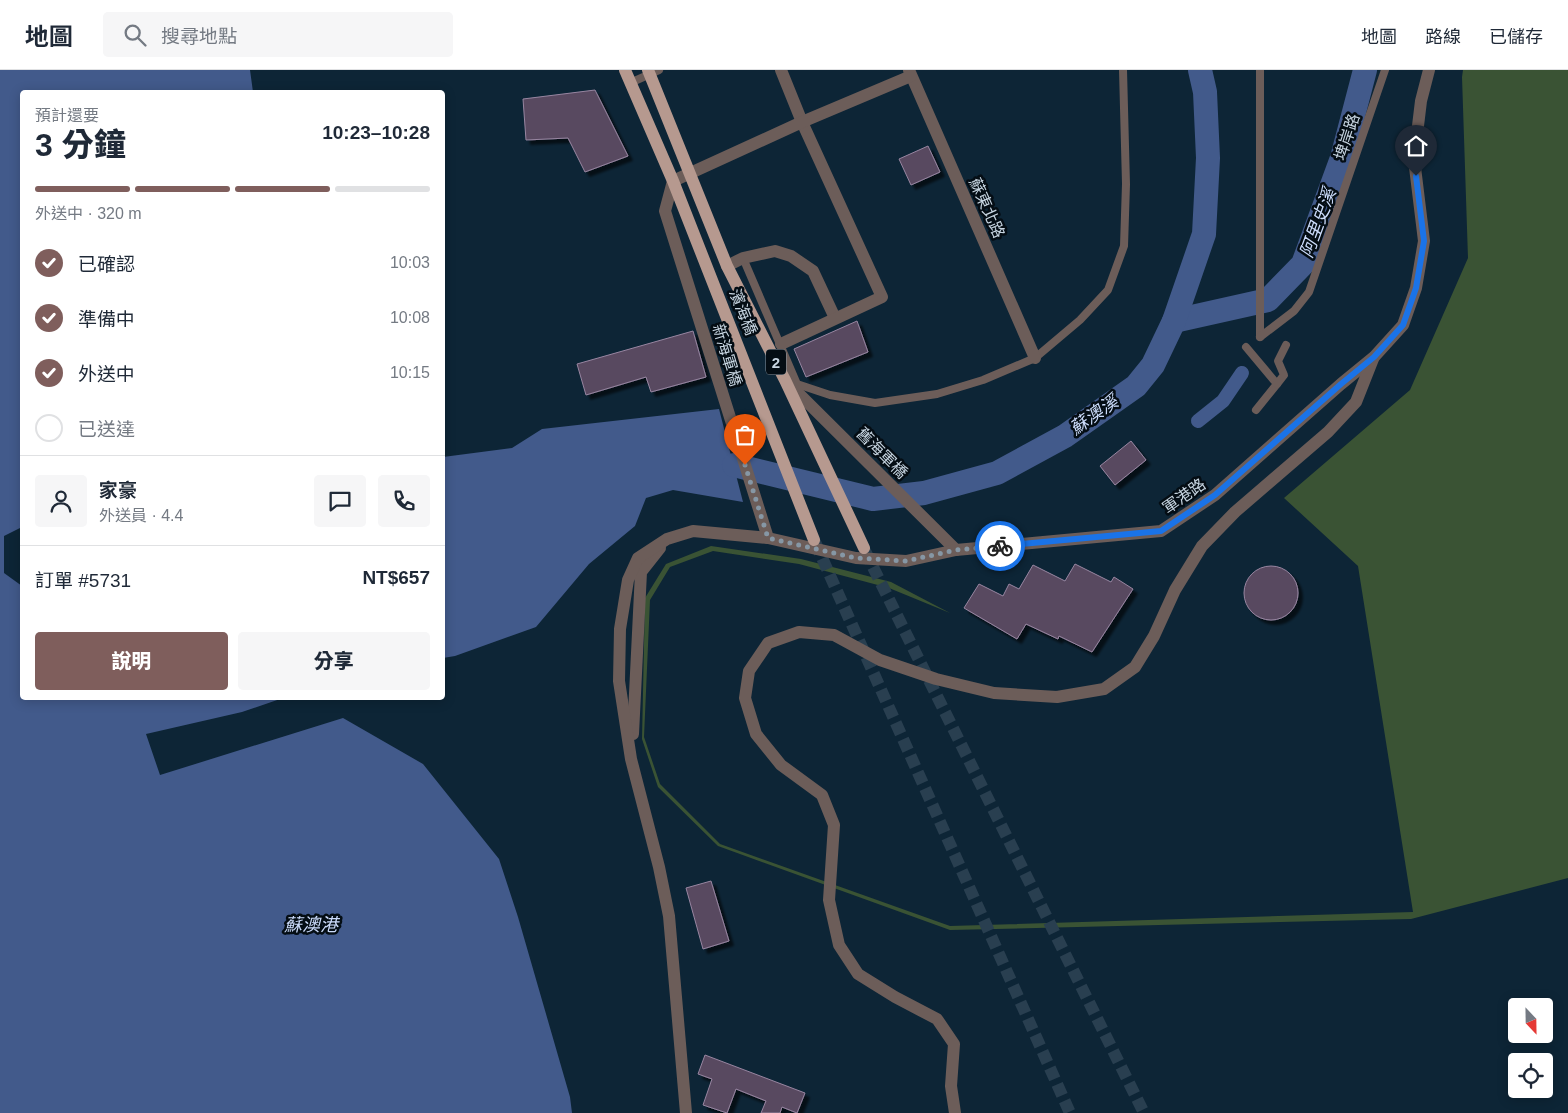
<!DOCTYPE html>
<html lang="zh-TW">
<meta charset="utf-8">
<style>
:root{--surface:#fff;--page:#f6f6f7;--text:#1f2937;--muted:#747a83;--line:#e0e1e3;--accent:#7f5e5c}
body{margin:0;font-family:Arial,"Noto Sans TC",sans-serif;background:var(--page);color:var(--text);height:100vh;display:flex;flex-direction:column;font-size:19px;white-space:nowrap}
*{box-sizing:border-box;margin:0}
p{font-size:16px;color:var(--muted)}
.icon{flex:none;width:28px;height:28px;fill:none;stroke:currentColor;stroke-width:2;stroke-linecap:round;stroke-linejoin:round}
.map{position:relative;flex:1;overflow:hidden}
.side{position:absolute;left:20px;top:20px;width:425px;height:610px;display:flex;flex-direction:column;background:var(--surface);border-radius:5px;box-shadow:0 2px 12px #0003}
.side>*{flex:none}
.needle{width:32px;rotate:158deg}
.fabs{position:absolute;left:1508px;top:928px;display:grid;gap:10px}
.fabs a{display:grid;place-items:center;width:45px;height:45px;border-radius:5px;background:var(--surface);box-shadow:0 2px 12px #0003;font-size:25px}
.pin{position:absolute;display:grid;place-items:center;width:42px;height:42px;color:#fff;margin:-51px -21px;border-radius:50% 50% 50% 0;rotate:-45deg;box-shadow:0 0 5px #0007}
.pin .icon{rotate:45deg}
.courier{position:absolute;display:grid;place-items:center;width:50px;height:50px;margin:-25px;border:4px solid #1a73e8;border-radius:50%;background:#fff;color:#222;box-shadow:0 1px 6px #0007}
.head em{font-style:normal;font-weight:800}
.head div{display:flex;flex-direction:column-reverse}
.head{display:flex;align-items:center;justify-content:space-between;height:85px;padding:0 15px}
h1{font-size:32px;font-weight:800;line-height:38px}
.bar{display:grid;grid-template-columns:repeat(4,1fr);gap:8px 5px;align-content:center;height:60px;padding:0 15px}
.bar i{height:6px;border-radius:4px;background:var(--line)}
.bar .on{background:var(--accent)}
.bar p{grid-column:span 4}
.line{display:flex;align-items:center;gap:12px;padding:0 15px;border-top:1px solid var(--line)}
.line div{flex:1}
.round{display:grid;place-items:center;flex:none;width:52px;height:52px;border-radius:5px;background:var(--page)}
ol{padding:0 15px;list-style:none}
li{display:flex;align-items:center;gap:15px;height:55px}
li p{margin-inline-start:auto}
li .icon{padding:5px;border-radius:50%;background:var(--accent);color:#fff;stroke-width:4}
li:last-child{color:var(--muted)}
li i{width:28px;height:28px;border:2px solid var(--line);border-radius:50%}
.primary-button{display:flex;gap:10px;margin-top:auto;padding:10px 15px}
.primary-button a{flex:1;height:58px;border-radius:5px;background:var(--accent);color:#fff;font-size:20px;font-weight:800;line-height:58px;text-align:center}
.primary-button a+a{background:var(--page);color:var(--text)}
header{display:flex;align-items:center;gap:30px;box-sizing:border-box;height:70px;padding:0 25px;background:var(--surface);border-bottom:1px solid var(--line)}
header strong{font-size:24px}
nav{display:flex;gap:28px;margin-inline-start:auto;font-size:18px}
.search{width:350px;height:45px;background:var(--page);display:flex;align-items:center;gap:12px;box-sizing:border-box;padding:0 18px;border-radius:5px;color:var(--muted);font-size:19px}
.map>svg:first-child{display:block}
.green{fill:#3a5334}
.water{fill:#425a8b}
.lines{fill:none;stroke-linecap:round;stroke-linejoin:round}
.canal{stroke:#425a8b;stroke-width:14}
.river{stroke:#425a8b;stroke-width:24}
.building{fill:#594961;stroke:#9886a1;filter:url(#shadow)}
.primary-tunnel{stroke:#293f50;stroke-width:12;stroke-dasharray:12 6;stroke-linecap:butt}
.lane{stroke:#6c5d59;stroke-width:8}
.street{stroke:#6c5d59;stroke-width:12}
.primary{stroke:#b6998f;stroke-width:12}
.done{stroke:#8697a5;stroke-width:5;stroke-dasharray:0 9}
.route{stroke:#1a73e8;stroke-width:6}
.labels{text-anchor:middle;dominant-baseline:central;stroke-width:5;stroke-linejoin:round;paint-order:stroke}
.shield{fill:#040d14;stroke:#8c99a4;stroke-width:1}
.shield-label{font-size:15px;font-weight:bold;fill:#c7d5e1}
.street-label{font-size:16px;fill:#c7d5e1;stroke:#040d14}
.water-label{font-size:18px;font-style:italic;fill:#ccdcfb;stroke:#040d14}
</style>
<header>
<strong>地圖</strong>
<div class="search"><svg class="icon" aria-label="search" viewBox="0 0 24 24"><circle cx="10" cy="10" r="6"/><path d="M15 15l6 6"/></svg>搜尋地點</div>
<nav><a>地圖</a><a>路線</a><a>已儲存</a></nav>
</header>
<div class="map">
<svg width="1568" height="1043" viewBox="0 0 1568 1043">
<defs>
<filter id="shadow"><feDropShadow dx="4.5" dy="4.5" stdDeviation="1" flood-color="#0009"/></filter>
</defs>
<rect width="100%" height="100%" fill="#0d2536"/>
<!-- green -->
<polygon class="green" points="1463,0 1568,0 1568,808 1411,849 950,860 718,776 658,717 642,669 645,528 666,494 711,476 801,489 891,512 950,543 889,518 799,494 713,481 670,497 650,530 644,667 660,714 720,774 950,856 1413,842 1358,496 1284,428 1410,320 1468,188 1462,7"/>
<!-- water -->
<g class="water">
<polygon points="0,0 250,0 253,22 22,22 22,457 4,466 4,503 22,516 22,628 283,628 242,642 146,664 160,705 343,648 423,694 499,789 518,847 570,1027 572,1043 0,1043"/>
<polygon points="719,339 743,432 673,420 646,428 635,456 589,494 536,557 455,586 443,588 443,387 512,378 542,359"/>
</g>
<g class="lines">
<!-- canal -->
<polyline class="canal" points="1198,351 1223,331 1242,303"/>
<!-- river -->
<g class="river">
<polyline points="1174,251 1268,230 1303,194 1342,88 1365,0"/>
<polyline points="734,395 873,429 924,423 997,403 1065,366 1136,316 1153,295 1174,251 1204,164 1208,88 1205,22 1200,0"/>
</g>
</g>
<!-- building -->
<g class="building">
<polygon points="595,20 628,86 585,102 568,68 526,70 523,29"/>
<polygon points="928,76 940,102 911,115 899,89"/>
<polygon points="857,251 868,282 806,307 794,279"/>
<polygon points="693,261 706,307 651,322 646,307 586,325 577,294"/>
<polygon points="1131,371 1146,390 1115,415 1100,396"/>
<polygon points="1075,494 1111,512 1114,507 1133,519 1092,582 1059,566 1058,569 1026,554 1017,569 964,538 979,514 1003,526 1009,514 1019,519 1033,495 1065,511"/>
<circle cx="1271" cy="523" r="27"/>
<polygon points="711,811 729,871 703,879 686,818"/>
<polygon points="705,985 805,1023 797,1043 782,1037 780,1043 761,1043 766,1031 736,1019 727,1043 703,1035 712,1009 698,1004"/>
</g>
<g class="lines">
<!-- primary-tunnel -->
<g class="primary-tunnel">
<polyline points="815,472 1070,1043"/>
<polyline points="865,481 1144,1043"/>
</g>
<!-- lane -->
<g class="lane">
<polyline points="1260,0 1260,267"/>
<polyline points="630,13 659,0"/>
<polyline points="743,188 797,314 830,325 875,333 937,324 983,310 1035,288 1080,250 1108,220 1124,176 1126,114 1123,0"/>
<polyline points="1260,267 1294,241 1309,222 1385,0"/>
<polyline points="1246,277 1277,314 1256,340"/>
<polyline points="1277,314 1284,305 1278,291 1286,275"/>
</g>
<!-- street -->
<g class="street">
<polyline points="909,0 1035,288"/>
<polyline points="727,196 743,188 775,181 791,186 813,201 835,248"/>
<polyline points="781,274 882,227 802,52 781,0"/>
<polyline points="786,311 956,480"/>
<polyline points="768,468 665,141 673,111 802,52 911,6"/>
<polyline points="633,664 641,502 660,478"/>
<polyline points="686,1043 669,846 659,797 631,689 619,611 620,559 628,510 638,488 667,469 693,461 768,468 856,488 906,491 956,480 1161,461 1215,425 1341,314 1374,287 1403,255 1416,218 1424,171 1414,89 1421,31 1429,0"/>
<polyline points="955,1043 951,1016 954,974 937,949 895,927 858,904 839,875 829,830 834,755 822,725 781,695 756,664 745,628 749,601 768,573 799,562 834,565 880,590 936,609 994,623 1057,627 1104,619 1135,597 1154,566 1175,520 1202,476 1235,442 1328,362 1356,332 1373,289"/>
</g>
<!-- primary -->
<g class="primary">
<polyline points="625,0 673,111 814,470"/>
<polyline points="648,0 727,196 785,310 864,478"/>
</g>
</g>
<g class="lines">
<!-- done -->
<polyline class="done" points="745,395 768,468 856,488 906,491 956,480 1000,476"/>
<!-- route -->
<polyline class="route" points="1000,476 1161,461 1215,425 1341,314 1374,287 1403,255 1416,218 1424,171 1416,106"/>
</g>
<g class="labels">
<!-- shield labels -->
<rect class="shield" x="766" y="279.5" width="20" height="25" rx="4"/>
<g class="shield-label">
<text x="776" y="292">2</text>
</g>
<!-- street labels -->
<g class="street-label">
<text transform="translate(1347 67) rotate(-72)">埤岸路</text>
<text transform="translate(987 138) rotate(66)">蘇東北路</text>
<text transform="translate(743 242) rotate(68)">濱海橋</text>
<text transform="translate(727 285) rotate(73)">新海軍橋</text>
<text transform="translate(882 383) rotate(45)">舊海軍橋</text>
<text transform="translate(1184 426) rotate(-35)">軍港路</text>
</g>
<!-- water labels -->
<g class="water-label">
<text transform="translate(1318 153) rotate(-70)">阿里史溪</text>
<text transform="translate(1094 345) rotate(-35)">蘇澳溪</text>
<text x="311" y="855">蘇澳港</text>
</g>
</g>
</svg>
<div class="fabs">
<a><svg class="needle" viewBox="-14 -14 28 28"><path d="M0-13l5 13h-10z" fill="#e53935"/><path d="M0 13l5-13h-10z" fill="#747a83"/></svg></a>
<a><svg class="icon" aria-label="locate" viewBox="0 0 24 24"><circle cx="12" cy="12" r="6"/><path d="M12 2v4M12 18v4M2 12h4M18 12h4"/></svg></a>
</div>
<div class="pin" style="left:745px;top:395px;background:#ea580c"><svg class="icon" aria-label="bag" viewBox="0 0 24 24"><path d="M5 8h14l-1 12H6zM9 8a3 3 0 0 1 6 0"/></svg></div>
<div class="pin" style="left:1416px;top:106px;background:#1f2937"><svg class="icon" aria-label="home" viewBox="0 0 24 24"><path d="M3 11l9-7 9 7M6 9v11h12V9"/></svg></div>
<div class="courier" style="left:1000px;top:476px"><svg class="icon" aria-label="bike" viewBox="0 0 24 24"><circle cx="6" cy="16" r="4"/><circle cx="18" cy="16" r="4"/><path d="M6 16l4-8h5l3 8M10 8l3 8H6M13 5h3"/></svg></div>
<section class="side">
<div class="head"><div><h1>3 分鐘</h1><p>預計還要</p></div><em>10:23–10:28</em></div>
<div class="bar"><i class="on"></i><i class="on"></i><i class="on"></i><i></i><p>外送中 · 320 m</p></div>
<ol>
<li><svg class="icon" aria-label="check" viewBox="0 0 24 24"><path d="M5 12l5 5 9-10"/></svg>已確認<p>10:03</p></li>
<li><svg class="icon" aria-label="check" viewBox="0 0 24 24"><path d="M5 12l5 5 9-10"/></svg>準備中<p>10:08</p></li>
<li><svg class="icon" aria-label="check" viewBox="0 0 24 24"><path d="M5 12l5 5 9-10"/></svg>外送中<p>10:15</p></li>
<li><i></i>已送達</li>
</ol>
<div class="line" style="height:90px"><a class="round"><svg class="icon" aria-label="person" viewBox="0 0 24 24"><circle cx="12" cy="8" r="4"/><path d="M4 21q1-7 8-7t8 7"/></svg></a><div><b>家豪</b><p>外送員 · 4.4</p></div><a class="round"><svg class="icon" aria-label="chat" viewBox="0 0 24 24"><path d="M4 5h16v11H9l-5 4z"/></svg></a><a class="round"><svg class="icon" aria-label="phone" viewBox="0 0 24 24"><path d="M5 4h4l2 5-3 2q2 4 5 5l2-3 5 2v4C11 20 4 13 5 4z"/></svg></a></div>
<div class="line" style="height:65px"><div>訂單 #5731</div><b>NT$657</b></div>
<div class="primary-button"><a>說明</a><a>分享</a></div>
</section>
</div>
